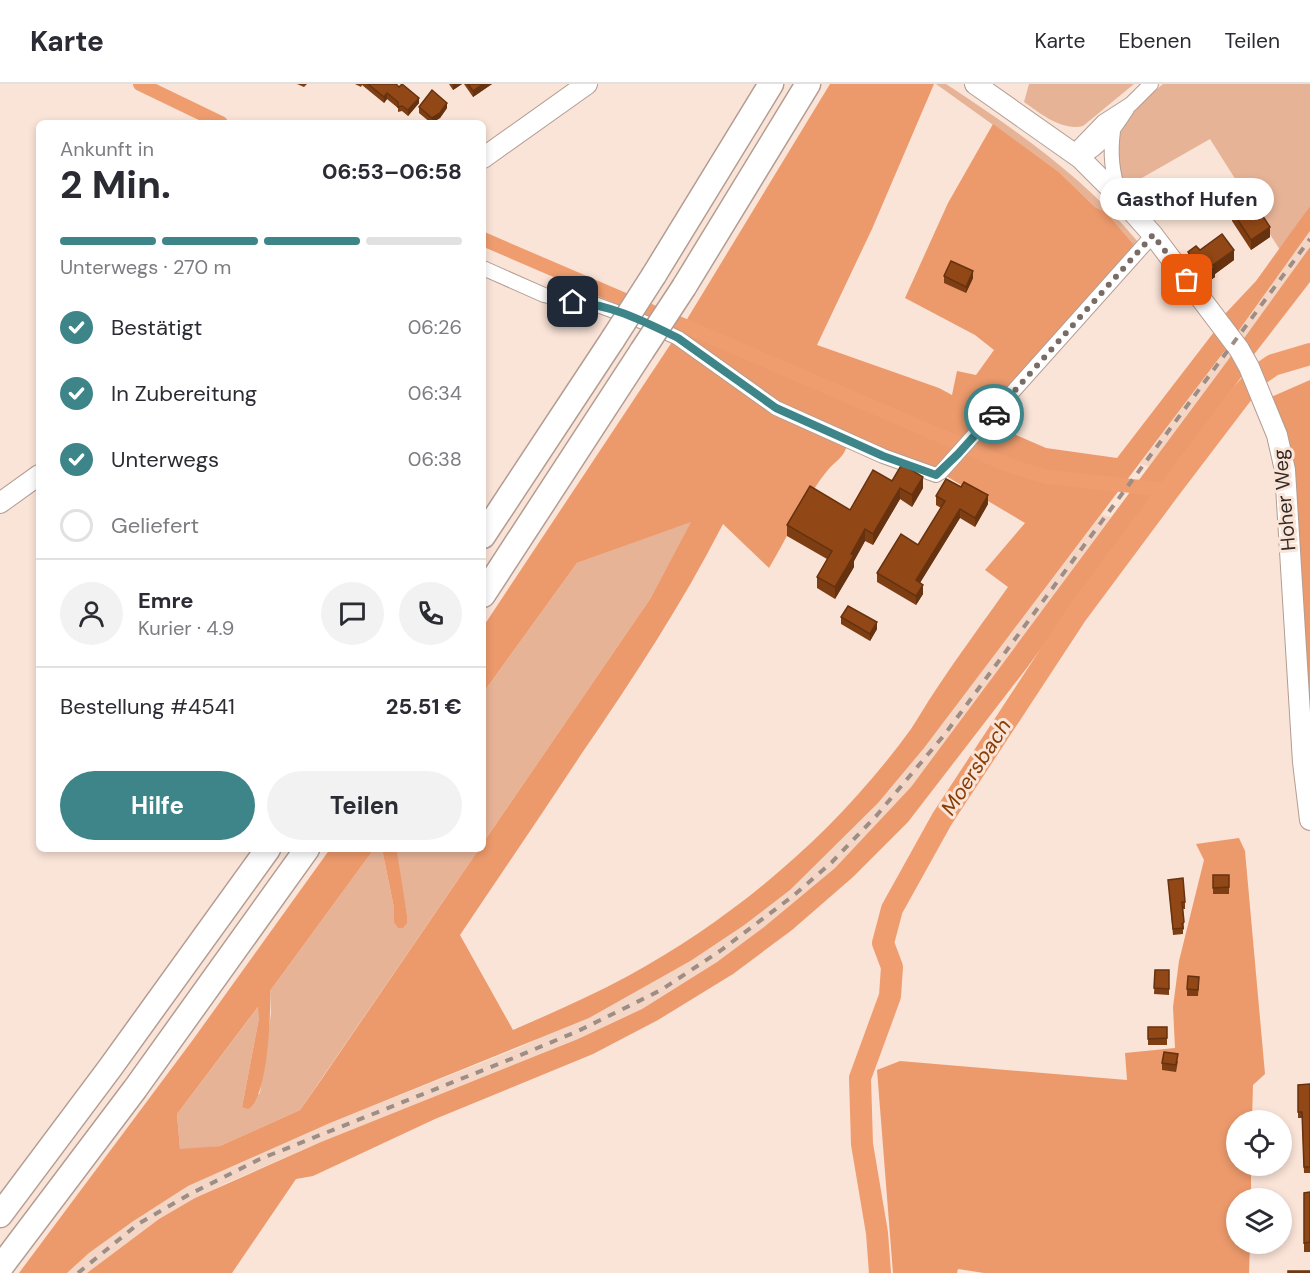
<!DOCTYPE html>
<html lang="de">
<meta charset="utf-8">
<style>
:root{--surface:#fff;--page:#f2f2f3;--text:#2b2b33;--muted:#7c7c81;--line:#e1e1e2;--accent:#3d8589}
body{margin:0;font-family:"DM Sans",sans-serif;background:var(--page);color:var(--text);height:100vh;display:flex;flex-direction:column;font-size:22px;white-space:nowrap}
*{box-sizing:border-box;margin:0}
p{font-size:20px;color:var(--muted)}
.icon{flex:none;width:33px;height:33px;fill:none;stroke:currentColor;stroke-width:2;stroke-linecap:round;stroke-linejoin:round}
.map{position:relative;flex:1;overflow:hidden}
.sheet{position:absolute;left:36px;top:36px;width:450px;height:732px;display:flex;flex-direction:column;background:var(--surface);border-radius:9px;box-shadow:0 3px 9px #0003}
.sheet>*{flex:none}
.tools{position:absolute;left:1226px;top:1026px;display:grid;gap:12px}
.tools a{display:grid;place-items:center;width:66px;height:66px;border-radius:50%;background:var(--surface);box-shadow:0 3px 9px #0003;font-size:30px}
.pin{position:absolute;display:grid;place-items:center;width:51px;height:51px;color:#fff;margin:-26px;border-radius:12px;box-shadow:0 3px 9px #0006}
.courier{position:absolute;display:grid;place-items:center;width:60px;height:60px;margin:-30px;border:4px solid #3d8589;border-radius:50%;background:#fff;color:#222;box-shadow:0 2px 8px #0007}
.bubble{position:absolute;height:42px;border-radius:21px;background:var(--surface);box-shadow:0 3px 9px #0003;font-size:20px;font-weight:700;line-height:42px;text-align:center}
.overview em{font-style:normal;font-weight:700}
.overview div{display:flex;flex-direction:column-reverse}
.overview{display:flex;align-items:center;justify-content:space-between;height:102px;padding:0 24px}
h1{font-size:39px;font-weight:700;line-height:45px}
.bar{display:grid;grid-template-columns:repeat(4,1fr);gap:9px 6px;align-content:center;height:72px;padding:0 24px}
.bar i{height:8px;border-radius:4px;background:var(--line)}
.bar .on{background:var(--accent)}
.bar p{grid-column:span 4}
.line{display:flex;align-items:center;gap:15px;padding:0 24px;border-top:2px solid var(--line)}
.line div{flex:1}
.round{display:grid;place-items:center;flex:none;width:63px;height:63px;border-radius:32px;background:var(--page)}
ol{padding:0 24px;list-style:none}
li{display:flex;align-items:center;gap:18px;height:66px}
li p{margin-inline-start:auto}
li .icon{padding:6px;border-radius:50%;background:var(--accent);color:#fff;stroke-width:4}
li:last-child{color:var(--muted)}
li i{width:33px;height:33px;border:3px solid var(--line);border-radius:50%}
.primary-button{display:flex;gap:12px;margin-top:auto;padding:12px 24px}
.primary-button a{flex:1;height:69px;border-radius:36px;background:var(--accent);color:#fff;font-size:24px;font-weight:700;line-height:69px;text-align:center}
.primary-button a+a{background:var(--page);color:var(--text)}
header{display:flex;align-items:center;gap:36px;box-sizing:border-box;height:84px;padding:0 30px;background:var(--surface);border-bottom:2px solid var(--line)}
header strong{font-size:28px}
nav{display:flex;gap:33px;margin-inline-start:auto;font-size:21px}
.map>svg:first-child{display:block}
.built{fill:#f4d6c6}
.green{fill:#e6b397}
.forest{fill:#ec9a6c}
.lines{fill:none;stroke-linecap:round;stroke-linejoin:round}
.canal{stroke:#ef9d6f;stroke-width:14}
.river{stroke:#ef9d6f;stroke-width:22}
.minor-casing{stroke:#b39d92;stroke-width:16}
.secondary-casing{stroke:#b39d92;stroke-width:22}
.motorway-casing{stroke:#b39d92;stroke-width:27}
.minor{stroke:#fff;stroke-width:14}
.secondary{stroke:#fff;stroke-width:20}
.motorway{stroke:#fff;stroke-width:24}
.rail{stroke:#9d8d84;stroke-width:4;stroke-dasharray:8 8;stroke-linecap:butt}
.motorway-bridge-casing{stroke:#b39d92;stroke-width:27;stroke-linecap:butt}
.motorway-bridge{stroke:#fff;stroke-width:24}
.wall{fill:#7d3e13}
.shaded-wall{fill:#66320f}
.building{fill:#914816;stroke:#66320f;stroke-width:1.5}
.done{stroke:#796b65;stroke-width:6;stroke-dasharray:0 10.8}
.route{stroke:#3d8589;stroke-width:8}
.labels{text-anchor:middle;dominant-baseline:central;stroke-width:6;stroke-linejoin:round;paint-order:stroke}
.street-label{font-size:20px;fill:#342b27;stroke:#fae3d7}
.water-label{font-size:21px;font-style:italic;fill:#873e06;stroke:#fae3d7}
</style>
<header>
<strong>Karte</strong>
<nav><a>Karte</a><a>Ebenen</a><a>Teilen</a></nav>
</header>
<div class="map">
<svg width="1310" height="1189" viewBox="0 0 1310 1189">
<rect width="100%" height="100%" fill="#fae3d7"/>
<!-- built -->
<g class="built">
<polygon points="1310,147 1310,163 1242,257 1237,249"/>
<polygon points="1226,265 1231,272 1149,382 1140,380"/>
<polygon points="1101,431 1111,433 911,703 835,784 764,843 717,878 642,925 578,955 321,1058 224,1100 159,1135 87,1189 67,1189 89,1169 132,1138 188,1102 330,1039 521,963 692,876 743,842 1013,547"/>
</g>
<!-- green -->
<g class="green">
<path d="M936 0H946C1016 46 1084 93 1138 158L1136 163 1106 128 1095 123 1059 88Z"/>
<path d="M1029 0H1134L1083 42C1062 47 1041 30 1024 18Z"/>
<path d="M1163 0H1310V122L1280 166 1210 55 1133 99 1148 124 1144 128C1135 114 1120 97 1117 80 1110 47 1140 19 1163 0Z"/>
<polygon points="692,437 650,515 483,759 483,609 577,479"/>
<polygon points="374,765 382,765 394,824 394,838 407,831 395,765 479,765 300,1026 220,1062 180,1066 177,1030 259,922 259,934 242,1023 260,1009 271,929 270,907"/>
</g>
<!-- forest -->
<g class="forest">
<polygon points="830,0 934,0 872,145 817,261 939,304 952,311 957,287 976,291 994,266 975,251 905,214 948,119 993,40 1059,88 1095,123 1106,128 1136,163 937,386 878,364 777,320 678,250"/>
<polygon points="1310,122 1310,147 1237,249 1224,231 1256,197"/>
<polygon points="1310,163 1310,198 1252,273 1242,257"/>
<path d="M1214 248 1226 265 924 664 878 719 790 806 743 842 692 876 589 934 330 1039 188 1102 132 1138 89 1169 67 1189H19L192 957 330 765H374L270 907C271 929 268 1015 248 1025L242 1023 259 934 258 923 177 1030 180 1065 220 1062 300 1026 321 996 479 765H483V759L650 515 691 438 577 479 483 609V543L672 258 751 314 847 361C844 374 835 377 827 387 805 414 787 454 769 484L723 440C682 520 633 595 582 669 542 730 501 790 460 851L513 946C552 929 591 912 628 892 738 832 837 747 911 645 919 633 926 620 935 607 958 572 984 537 1008 503L985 486 1025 439 946 392 991 340 1046 364 1117 374Z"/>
<polygon points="1231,272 1242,292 1026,585 908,738 853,793 792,846 733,890 658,936 593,970 435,1035 313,1092 296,1095 232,1189 87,1189 159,1135 195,1114 321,1058 578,955 642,925 717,878 764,843 835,784 911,703"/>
<polygon points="1310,296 1310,736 1285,386 1264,316"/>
<polygon points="1239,754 1245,767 1265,990 1253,1001 1252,1036 1236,1036 1236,1082 1251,1082 1251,1114 1236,1114 1236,1160 1250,1160 1249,1189 984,1189 958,1185 957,1189 893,1189 877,986 900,977 1127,996 1125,969 1175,964 1173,923 1179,877 1204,776 1196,760"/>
<polygon points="382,765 395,765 397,768 407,831 407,839 403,844 398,844 394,838 394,824"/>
</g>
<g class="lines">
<!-- canal -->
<g class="canal">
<polyline points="140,0 221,39"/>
<polyline points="483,155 1008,381 1047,393 1169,406"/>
</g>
<!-- river -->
<polyline class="river" points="880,1189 877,1149 862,1060 860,994 890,912 892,883 883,859 892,825 942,735 1076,531 1169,406 1242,310 1260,290 1273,281 1310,270"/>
<!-- minor casing -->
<g class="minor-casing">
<g id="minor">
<path d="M1113 47C1110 70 1112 88 1119 110"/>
<polyline points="1073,69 1103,38 1131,20 1151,0"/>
<path d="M1080 74C1102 63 1114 45 1127 25"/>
<polyline points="483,184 544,211 573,218 592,219 646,239 678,254 776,324 883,372 936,391 941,388 1153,151"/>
</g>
</g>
<!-- secondary casing -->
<g class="secondary-casing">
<g id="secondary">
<polyline points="975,0 1080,74 1121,115 1153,151 1239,265 1249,283 1277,351 1285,386 1303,678 1310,736"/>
<polyline points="483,74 587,0"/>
<polyline points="0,419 39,391"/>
</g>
</g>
<!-- motorway casing -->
<g class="motorway-casing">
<g id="motorway">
<polyline points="654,191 771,0"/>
<polyline points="684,203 808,0"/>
<polyline points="483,452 613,255"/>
<polyline points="483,511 642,267"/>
<polyline points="0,1131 110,984 268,765"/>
<polyline points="0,1184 135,1005 307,765"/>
</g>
</g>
<!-- minor -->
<use href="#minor" class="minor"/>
<!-- secondary -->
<use href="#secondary" class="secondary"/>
<!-- motorway -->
<use href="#motorway" class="motorway"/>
<!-- rail -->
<polyline class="rail" points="78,1189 138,1140 190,1110 260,1075 516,973 578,947 627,923 661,906 720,867 793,812 832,778 877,731 945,650 1310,155"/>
<!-- motorway-bridge casing -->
<g class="motorway-bridge-casing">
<g id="motorway-bridge">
<polyline points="613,255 654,191"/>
<polyline points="642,267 684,203"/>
</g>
</g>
<!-- motorway-bridge -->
<use href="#motorway-bridge" class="motorway-bridge"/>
</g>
<!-- wall -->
<g class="wall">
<polygon points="297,0 307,0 304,3"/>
<polygon points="355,0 396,0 419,19 408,32 402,27 398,28 398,24 387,15 384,19 362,1 361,3"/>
<polygon points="449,0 462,0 453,6"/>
<polygon points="464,0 492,0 473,13"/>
<polygon points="419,23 447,24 440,34 431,39 419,29"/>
<polygon points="1232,127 1270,153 1251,166 1232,137"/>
<polygon points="1200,166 1234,176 1215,190 1215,193 1205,200 1188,178 1188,168"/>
<polygon points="944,192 973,194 966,209 944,199"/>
<polygon points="892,397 923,404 912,423 900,415 873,461 865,457 854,477 854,483 835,515 817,504 817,493 827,475 787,452 787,441 850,426"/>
<polygon points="936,412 988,420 975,443 960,434 920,499 923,510 916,521 877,498 877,489 918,461 941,424 936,421"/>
<polygon points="841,533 877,545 870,557 841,540"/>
<rect x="1213" y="791" width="16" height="19"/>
<polygon points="1168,796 1185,818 1185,825 1183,825 1184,845 1183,846 1183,850 1173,851"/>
<polygon points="1155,886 1169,886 1169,911 1154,910"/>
<polygon points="1199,899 1198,912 1187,912 1187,905"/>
<rect x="1148" y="943" width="19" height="18"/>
<polygon points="1178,977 1176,988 1162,986 1162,979"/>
<polygon points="1310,1000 1310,1089 1304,1089 1302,1034 1298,1034 1298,1001"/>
<polygon points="1310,1108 1310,1168 1304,1168 1304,1109"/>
</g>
<!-- shaded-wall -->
<g class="shaded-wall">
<polygon points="453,0 462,0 453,6"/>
<polygon points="483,0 492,0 473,13 473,7"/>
<polygon points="387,9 387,15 384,19 384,13"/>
<polygon points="419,14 419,19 408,32 408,26"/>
<polygon points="447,19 447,24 440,34 432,39 432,34"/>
<polygon points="1270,143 1270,153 1251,166 1251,156"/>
<polygon points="1234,166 1234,176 1215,190 1215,193 1205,200 1205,190 1213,181"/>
<polygon points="973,187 973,194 966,209 966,203"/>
<polygon points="923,393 923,404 912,423 912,411"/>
<polygon points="900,404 900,415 873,461 873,450"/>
<polygon points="988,411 988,420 975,443 975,434"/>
<polygon points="960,425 960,434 916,505 916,496"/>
<polygon points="865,445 865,457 854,477 854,483 835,515 835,503 851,470"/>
<polygon points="923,501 923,510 916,521 916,512"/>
<polygon points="877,538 877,545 870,557 870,550"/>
</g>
<!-- building -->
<g class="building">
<polygon points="368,0 396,0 399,3 402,0 419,14 408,26 402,22 398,23 398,18 387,9 384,13"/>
<polygon points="468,0 483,0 473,7"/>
<polygon points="432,6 447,19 440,29 432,34 419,23"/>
<polygon points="1251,114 1270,143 1251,156 1232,127"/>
<polygon points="1222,150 1234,166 1213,181 1215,183 1205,190 1188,168 1196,162 1200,166"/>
<polygon points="951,177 973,187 966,203 944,192"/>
<polygon points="902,380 923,393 912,411 900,404 873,450 865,445 851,470 854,471 835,503 817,493 832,467 787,441 810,402 850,426 873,386 892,397"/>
<polygon points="946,395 961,403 964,398 988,411 975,434 960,425 916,496 923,501 916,512 877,489 901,450 918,461 945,417 936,412"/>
<polygon points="848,522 877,538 870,550 841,533"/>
<polygon points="1213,791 1229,791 1229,803 1213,804"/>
<polygon points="1183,794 1185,818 1182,818 1184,838 1182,840 1183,844 1173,845 1168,796"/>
<polygon points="1155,886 1169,886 1169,905 1154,904"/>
<polygon points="1188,892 1199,893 1198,906 1187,905"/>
<polygon points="1148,943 1167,943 1167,954 1148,955"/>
<polygon points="1164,968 1178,970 1176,981 1162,979"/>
<polygon points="1310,1000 1310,1083 1304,1083 1302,1028 1298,1028 1298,1001"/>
<polygon points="1310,1108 1310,1158 1304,1159 1304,1109"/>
<rect x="1288" y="1187" width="22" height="2"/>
</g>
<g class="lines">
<!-- done -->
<polyline class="done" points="994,330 1153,151 1187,196"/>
<!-- route -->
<path class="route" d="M573 218C610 220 645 238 678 254L776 324 883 372 936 391 958 370 994 330"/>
</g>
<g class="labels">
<!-- street labels -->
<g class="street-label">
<text transform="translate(1284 416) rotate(-95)">Hoher Weg</text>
</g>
<!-- water labels -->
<g class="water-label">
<text transform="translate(976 683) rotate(-57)">Moersbach</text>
</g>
</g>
</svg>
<div class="tools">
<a><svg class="icon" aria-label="locate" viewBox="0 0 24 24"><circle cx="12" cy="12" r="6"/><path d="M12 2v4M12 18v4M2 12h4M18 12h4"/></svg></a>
<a><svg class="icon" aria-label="layers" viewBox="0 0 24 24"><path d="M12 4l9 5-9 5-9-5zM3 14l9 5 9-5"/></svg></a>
</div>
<div class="pin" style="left:1187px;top:196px;background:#ea580c"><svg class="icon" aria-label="bag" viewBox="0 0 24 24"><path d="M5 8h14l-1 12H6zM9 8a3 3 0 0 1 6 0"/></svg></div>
<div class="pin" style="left:573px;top:218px;background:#1f2937"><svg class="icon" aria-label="home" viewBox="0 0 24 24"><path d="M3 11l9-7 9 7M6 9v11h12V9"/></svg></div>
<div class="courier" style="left:994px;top:330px"><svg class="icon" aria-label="car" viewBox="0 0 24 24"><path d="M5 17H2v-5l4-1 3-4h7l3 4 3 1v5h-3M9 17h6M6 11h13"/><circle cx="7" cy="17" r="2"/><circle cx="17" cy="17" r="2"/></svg></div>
<div class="bubble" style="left:1100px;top:94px;width:174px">Gasthof Hufen</div>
<section class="sheet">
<div class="overview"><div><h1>2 Min.</h1><p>Ankunft in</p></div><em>06:53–06:58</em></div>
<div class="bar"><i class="on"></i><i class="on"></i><i class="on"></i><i></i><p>Unterwegs · 270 m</p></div>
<ol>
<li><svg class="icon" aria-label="check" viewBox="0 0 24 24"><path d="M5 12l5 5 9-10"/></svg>Bestätigt<p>06:26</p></li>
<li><svg class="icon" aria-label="check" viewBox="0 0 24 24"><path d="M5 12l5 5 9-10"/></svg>In Zubereitung<p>06:34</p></li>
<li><svg class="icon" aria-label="check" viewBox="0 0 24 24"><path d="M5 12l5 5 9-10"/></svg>Unterwegs<p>06:38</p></li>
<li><i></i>Geliefert</li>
</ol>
<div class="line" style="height:108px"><a class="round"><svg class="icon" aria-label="person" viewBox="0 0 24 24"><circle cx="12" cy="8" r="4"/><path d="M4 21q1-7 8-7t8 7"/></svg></a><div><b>Emre</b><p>Kurier · 4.9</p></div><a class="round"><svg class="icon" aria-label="chat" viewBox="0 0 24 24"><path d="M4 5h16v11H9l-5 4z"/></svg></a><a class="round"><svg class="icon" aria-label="phone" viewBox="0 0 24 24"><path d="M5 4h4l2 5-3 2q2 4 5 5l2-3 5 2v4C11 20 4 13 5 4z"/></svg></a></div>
<div class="line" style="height:78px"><div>Bestellung #4541</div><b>25.51 €</b></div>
<div class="primary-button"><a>Hilfe</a><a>Teilen</a></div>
</section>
</div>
